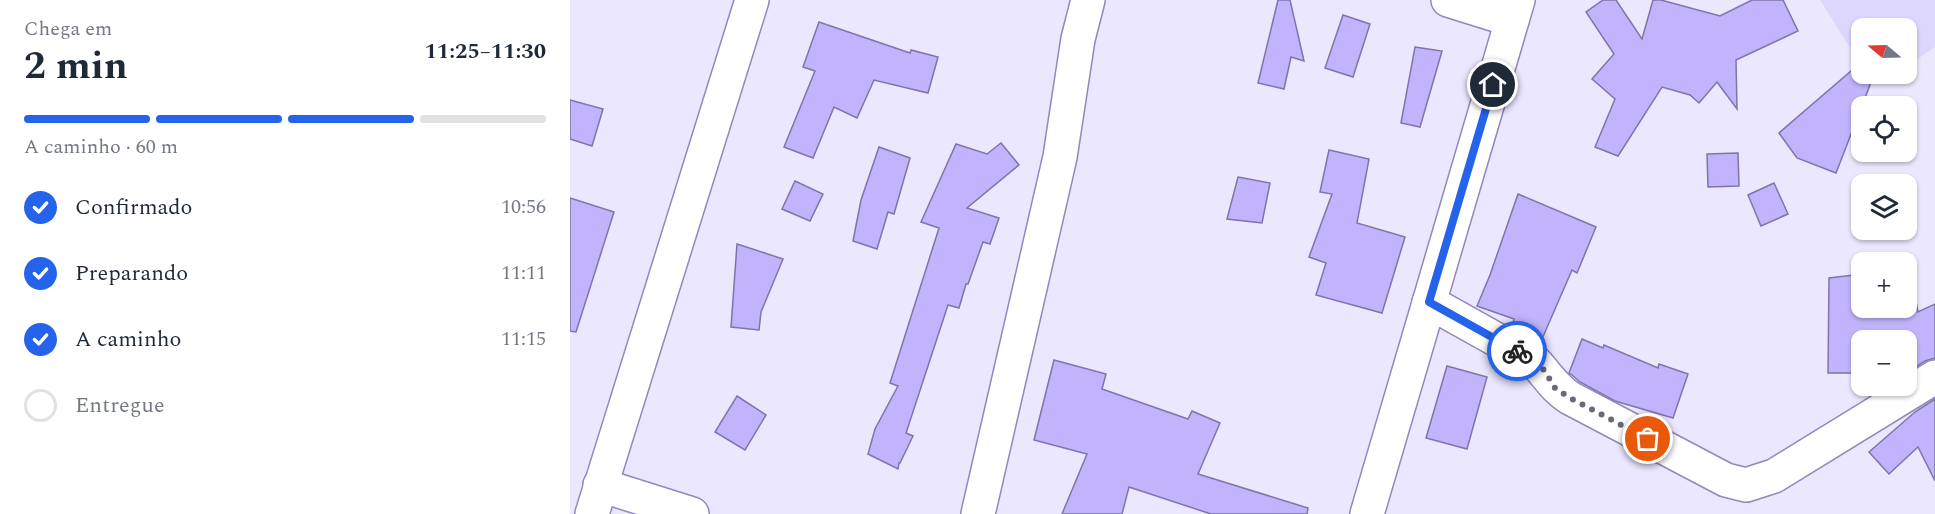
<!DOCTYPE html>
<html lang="pt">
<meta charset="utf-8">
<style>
:root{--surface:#fff;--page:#f6f6f7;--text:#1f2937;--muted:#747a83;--line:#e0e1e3;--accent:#2563eb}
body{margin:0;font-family:Spectral,serif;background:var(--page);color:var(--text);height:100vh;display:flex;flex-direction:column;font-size:22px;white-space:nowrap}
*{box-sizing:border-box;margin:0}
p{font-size:20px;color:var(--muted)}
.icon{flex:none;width:33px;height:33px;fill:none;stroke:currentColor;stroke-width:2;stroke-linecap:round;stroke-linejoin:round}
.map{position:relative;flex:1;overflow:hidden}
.panel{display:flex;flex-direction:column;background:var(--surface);width:570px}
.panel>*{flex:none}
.needle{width:39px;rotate:289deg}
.controls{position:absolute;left:1281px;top:18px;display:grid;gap:12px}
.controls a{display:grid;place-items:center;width:66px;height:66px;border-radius:12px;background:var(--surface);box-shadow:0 2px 4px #0004;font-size:30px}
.pin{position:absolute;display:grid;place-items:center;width:51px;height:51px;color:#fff;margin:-26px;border:3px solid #fff;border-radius:50%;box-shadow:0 2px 6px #0007}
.courier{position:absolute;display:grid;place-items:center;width:60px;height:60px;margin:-30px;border:4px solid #2563eb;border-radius:50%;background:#fff;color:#222;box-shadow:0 2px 8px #0007}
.overview em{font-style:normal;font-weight:700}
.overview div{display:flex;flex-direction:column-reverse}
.overview{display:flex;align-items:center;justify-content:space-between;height:102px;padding:0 24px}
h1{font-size:39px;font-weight:700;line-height:45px}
.bar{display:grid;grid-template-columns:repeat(4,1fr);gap:9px 6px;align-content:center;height:72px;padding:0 24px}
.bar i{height:8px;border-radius:4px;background:var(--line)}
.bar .active{background:var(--accent)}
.bar p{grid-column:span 4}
ol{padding:0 24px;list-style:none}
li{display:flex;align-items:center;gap:18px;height:66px}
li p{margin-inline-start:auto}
li .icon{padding:6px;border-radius:50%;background:var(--accent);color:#fff;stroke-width:4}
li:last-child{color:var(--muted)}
li i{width:33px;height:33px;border:3px solid var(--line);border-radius:50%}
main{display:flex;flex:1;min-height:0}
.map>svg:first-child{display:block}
.built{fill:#ddd7fe}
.building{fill:#c1b4fd;stroke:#7e75a9;stroke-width:1.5}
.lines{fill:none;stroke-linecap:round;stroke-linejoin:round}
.minor-casing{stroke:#9188bc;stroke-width:36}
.minor{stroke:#fff;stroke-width:33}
.done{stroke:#6b677d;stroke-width:6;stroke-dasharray:0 10.8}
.route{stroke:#2563eb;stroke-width:8}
</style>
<main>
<section class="panel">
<div class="overview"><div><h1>2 min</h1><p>Chega em</p></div><em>11:25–11:30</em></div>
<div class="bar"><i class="active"></i><i class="active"></i><i class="active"></i><i></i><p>A caminho · 60 m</p></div>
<ol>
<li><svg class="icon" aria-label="check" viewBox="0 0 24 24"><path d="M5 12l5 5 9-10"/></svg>Confirmado<p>10:56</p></li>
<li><svg class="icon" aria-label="check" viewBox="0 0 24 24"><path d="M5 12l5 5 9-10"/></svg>Preparando<p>11:11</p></li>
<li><svg class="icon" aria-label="check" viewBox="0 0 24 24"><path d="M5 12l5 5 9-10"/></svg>A caminho<p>11:15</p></li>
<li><i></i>Entregue</li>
</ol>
</section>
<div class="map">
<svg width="1365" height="514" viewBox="0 0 1365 514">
<rect width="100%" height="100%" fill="#eae7fe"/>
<!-- built -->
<polygon class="built" points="1250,0 1365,0 1365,47 1337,66 1336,28 1292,28 1291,65"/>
<!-- building -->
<g class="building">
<polygon points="708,0 720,0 734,61 721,57 714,89 688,83"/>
<polygon points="1033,0 1046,0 1072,39 1083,0 1091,0 1150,16 1182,0 1213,0 1228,31 1166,60 1167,109 1147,82 1129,103 1120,95 1092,87 1048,156 1025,147 1045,99 1022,79 1044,54 1016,12"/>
<polygon points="773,15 800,24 783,77 755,68"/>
<polygon points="249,22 340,53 341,50 368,57 358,93 304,80 287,118 264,107 243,158 214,147 245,71 233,67"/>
<polygon points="845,47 872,51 850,127 831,123"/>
<polygon points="1288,65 1292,74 1293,74 1300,85 1266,173 1227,158 1209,133"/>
<polygon points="0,100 33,109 22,146 0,139"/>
<polygon points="431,143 449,165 397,208 429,218 420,244 413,242 398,284 396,284 389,308 378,305 336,433 343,436 330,463 329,463 328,469 298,454 305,429 328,386 320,383 369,228 351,222 386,144 417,154"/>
<polygon points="309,147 340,158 324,214 318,212 307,249 283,241 291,200"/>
<polygon points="759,150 799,159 787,223 835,237 812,313 746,295 756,263 739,257 762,194 750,192"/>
<polygon points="1168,153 1169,186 1138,187 1137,154"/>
<polygon points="668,177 700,183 692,223 657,219"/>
<polygon points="225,181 253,194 240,221 212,209"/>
<polygon points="1204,183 1218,214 1191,226 1178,195"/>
<polygon points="948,194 1026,227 1007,273 1002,270 972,339 942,326 944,319 907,306 920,275"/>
<polygon points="0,198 44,212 6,332 0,331"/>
<polygon points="167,244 213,259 191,312 189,330 161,327"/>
<polygon points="1292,274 1292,308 1336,308 1336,304 1346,302 1348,312 1365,304 1365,358 1355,361 1336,373 1336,340 1292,340 1292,373 1258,373 1259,278"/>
<polygon points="1012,339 1033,348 1034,345 1088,368 1089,364 1118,374 1103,418 1045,401 1010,382 1002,375 999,373"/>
<polygon points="484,360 536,374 532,389 618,419 622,411 650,423 628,474 738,508 737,514 641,514 559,487 552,514 492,514 517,454 464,440"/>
<polygon points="877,366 917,377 897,449 856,438"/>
<polygon points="167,396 196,415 175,450 145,432"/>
<polygon points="1365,399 1365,481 1348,447 1319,474 1299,452 1345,412"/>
</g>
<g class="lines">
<!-- minor casing -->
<g class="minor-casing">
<g id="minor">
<polyline points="878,0 942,20"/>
<path d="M859 302 963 360C978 375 982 386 1000 398L1156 480 1176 485 1204 476 1365 377"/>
<polyline points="30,485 122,514"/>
<polyline points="22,514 182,0"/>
<polyline points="408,514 490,157 508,39 518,0"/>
<polyline points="797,514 948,0"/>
</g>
</g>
<!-- minor -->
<use href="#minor" class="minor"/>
</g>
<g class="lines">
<!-- done -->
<polyline class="done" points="947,351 963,360 974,370 985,388 1000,398 1078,439"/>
<!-- route -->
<polyline class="route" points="923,85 859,302 947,351"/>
</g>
</svg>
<div class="controls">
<a><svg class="needle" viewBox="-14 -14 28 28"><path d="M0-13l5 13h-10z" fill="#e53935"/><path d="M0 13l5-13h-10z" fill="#747a83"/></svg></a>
<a><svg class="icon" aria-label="locate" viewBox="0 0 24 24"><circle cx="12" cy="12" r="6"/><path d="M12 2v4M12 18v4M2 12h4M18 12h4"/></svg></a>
<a><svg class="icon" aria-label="layers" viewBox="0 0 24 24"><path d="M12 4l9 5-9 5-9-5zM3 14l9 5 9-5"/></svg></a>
<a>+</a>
<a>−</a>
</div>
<div class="pin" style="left:1078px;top:439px;background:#ea580c"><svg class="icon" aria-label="bag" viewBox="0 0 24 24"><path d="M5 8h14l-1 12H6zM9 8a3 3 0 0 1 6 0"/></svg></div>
<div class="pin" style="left:923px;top:85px;background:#1f2937"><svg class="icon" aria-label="home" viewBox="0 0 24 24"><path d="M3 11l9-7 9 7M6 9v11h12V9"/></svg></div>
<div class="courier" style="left:947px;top:351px"><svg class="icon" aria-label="bike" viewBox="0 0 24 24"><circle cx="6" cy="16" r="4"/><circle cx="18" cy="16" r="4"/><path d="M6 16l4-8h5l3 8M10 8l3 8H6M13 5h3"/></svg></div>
</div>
</main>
